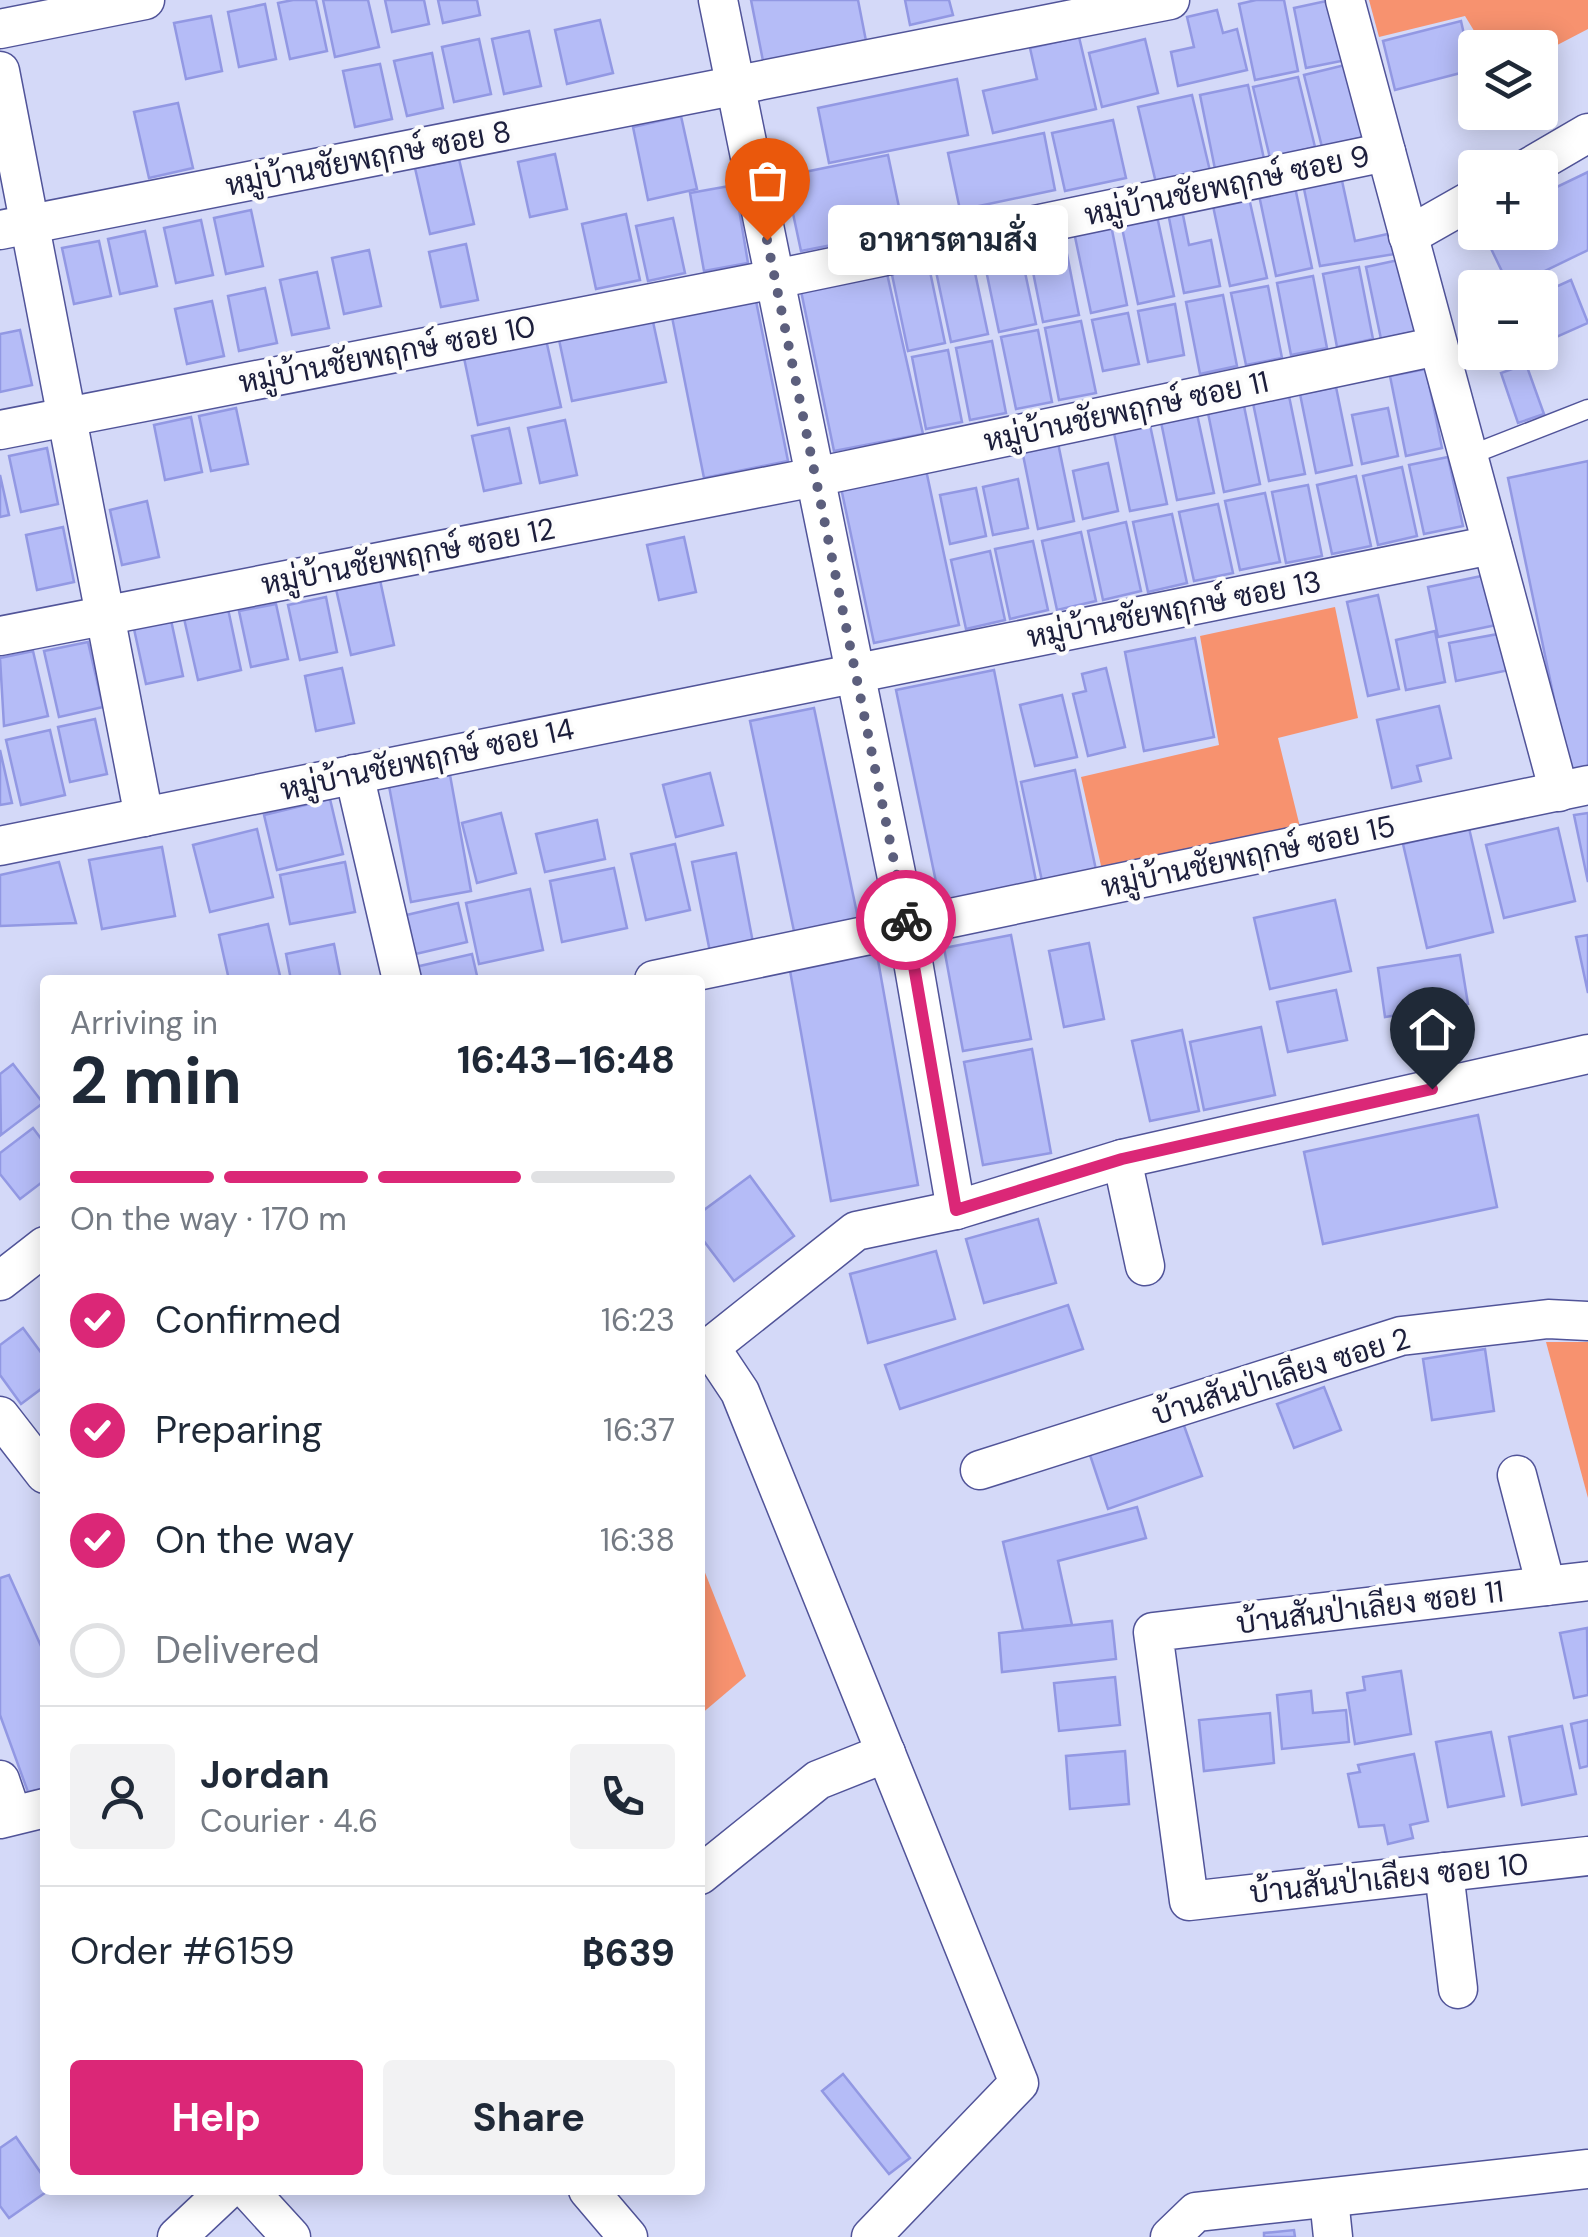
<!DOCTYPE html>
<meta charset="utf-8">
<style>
:root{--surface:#fff;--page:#f2f2f3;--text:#1f2937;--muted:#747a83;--line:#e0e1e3;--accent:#db2777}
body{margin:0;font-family:"DM Sans",Sarabun,sans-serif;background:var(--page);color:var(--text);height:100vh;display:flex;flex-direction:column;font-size:38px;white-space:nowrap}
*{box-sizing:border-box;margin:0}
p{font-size:32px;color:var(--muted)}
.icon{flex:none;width:55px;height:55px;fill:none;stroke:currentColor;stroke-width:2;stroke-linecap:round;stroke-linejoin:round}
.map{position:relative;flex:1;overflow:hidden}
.side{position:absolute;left:40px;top:975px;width:665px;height:1220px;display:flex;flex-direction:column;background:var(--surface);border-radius:10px;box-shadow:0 5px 25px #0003}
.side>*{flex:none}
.buttons{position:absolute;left:1458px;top:30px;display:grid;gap:20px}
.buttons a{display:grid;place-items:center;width:100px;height:100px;border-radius:10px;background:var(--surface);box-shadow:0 5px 25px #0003;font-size:50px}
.pin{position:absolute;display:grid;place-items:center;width:85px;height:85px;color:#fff;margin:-102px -42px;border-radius:50% 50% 50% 0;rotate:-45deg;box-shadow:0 0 10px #0007}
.pin .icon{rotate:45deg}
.courier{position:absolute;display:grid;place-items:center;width:100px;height:100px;margin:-50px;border:8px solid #db2777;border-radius:50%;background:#fff;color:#222;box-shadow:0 2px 12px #0007}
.bubble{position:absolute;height:70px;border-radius:10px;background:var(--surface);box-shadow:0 5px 25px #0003;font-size:32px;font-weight:700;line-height:70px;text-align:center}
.headline em{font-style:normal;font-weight:700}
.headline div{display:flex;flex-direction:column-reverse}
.headline{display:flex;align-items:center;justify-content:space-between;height:170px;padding:0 30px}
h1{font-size:65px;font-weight:700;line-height:75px}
.bar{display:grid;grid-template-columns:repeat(4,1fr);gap:15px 10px;align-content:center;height:120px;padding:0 30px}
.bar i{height:12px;border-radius:8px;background:var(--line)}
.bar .on{background:var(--accent)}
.bar p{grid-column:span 4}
.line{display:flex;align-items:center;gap:25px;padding:0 30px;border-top:2px solid var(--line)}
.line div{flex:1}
.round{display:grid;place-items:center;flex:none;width:105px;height:105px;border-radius:10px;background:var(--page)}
ol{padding:0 30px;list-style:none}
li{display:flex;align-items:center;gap:30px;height:110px}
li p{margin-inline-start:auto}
li .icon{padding:10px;border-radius:50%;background:var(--accent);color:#fff;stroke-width:4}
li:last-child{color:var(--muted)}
li i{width:55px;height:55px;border:5px solid var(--line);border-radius:50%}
.button{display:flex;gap:20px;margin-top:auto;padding:20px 30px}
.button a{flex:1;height:115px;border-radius:10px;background:var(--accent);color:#fff;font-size:40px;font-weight:700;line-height:115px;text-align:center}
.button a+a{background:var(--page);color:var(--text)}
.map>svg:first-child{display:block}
.green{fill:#f7926f}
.building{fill:#b5bcf7;stroke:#9298e3;stroke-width:2.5}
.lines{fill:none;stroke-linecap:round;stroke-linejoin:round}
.lane-casing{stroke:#515499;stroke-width:21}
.street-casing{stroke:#515499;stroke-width:41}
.lane{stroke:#fff;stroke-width:18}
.street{stroke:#fff;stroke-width:38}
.done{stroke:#5c5f7d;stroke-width:10;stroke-dasharray:0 18}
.route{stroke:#db2777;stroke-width:12}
.labels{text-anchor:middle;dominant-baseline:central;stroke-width:8;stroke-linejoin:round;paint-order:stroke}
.street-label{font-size:30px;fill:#1c1e3b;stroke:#fcfcfc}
</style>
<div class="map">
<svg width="1588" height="2237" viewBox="0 0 1588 2237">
<rect width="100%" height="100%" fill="#d4d9f8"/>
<!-- green -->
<g class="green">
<polygon points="1369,0 1588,0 1588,29 1540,54 1540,48 1484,47 1465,16 1379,37"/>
<polygon points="1335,607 1358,718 1278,738 1303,839 1104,879 1081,777 1219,745 1200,636"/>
<polygon points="1546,1342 1588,1342 1588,1498"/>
<polygon points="700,1560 746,1676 700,1715"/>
</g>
<!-- building -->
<g class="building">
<polygon points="293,0 316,0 327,51 290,59 278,3"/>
<polygon points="323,0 368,0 379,47 335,57"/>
<polygon points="385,0 424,0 429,24 392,32"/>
<polygon points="438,0 477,0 480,15 443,23"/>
<polygon points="751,0 858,0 867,46 764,66"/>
<polygon points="905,0 949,0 953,15 910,25"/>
<polygon points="1256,0 1284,0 1298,71 1255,80 1239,4"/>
<polygon points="1331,0 1346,60 1306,68 1294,8"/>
<polygon points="265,4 276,59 239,67 228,12"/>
<polygon points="1217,10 1223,33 1237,29 1247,70 1178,86 1171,52 1194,47 1187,17"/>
<polygon points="211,16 222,71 186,79 174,23"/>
<polygon points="600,20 613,73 567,84 555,30"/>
<polygon points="1461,21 1472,70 1395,90 1383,41"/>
<polygon points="529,31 541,86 504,94 492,39"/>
<polygon points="1079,37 1096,109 993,133 983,91 1037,79 1030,48"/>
<polygon points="479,39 491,94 454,102 442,47"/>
<polygon points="1145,39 1158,93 1102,107 1089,53"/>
<polygon points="432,53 443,108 407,116 394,61"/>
<polygon points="380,64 392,119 355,127 343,71"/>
<polygon points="1345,65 1364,137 1322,147 1304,75"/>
<polygon points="1298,77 1315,147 1270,158 1253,87"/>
<polygon points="957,79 968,135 829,163 818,108"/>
<polygon points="1248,85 1264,159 1215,169 1200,95"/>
<polygon points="1192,95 1210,171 1156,183 1138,107"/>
<polygon points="178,103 193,168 149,178 134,112"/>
<polygon points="681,116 697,189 648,200 633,127"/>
<polygon points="1113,120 1126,178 1065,191 1052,133"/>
<polygon points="1044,133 1055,190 960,210 948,153"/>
<polygon points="555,154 567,209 530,217 518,162"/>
<polygon points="888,155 904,231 801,251 785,176"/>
<polygon points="459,159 474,224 430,234 415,168"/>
<polygon points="1588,172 1588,250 1510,288 1483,232 1540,232 1540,195"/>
<polygon points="1341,176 1355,241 1397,232 1401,253 1320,266 1303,184"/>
<polygon points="735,185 748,263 704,271 690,193"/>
<polygon points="1295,187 1312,268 1276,276 1259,195"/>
<polygon points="1249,198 1267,278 1230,286 1213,206"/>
<polygon points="251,210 263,266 226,274 214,218"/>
<polygon points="1182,210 1189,245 1211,240 1220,286 1184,293 1168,213"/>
<polygon points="626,214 640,280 596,289 582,224"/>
<polygon points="1157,216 1174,296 1138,304 1121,223"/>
<polygon points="673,218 685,273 648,281 636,226"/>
<polygon points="201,220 213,275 176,283 164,228"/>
<polygon points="1111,225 1127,305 1091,313 1074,232"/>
<polygon points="145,231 157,286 120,294 108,239"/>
<polygon points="1063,234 1079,315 1043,322 1027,242"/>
<polygon points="99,241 111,296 74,304 62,248"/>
<polygon points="466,244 478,300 441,307 429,252"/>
<polygon points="1019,244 1036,324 999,332 982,251"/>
<polygon points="369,250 381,306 344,314 332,258"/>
<polygon points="971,254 988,334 951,342 934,262"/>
<polygon points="1403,259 1417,331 1381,339 1366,267"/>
<polygon points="928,262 945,343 908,351 891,270"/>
<polygon points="1359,267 1373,339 1337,347 1323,274"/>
<polygon points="886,269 923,434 834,451 800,286"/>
<polygon points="317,272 329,328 292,335 280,280"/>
<polygon points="1313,276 1327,348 1291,355 1277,283"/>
<polygon points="1571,280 1588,323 1543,343 1540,294"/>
<polygon points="1268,286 1282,358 1246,365 1231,293"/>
<polygon points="265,288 277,343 239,351 228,296"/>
<polygon points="1223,295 1237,366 1200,374 1186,302"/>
<polygon points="212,301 224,356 187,364 175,309"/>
<polygon points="756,301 788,461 704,478 672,317"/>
<polygon points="1175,304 1184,355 1148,362 1138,311"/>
<polygon points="1128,313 1139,364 1103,371 1092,320"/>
<polygon points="652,317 666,382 572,401 558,335"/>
<polygon points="1081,321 1096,393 1059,400 1045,328"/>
<polygon points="20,330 32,385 0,392 0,334"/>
<polygon points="1038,330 1052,402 1016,409 1001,337"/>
<polygon points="545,335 561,407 478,425 463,353"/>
<polygon points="992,341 1006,413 970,420 956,348"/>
<polygon points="948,350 962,422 926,429 912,357"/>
<polygon points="1526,364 1544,414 1518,423 1501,373"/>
<polygon points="1426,369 1442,448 1406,456 1390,376"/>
<polygon points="1336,387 1352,465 1316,473 1300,394"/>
<polygon points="1289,396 1305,474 1269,481 1253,403"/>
<polygon points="1244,406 1260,484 1224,492 1208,413"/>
<polygon points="236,408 248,464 211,471 199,416"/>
<polygon points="1388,408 1398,456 1362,464 1352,415"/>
<polygon points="1197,414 1214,493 1177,500 1161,422"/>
<polygon points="191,417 202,472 165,480 154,425"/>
<polygon points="565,420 577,475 540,483 528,428"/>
<polygon points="1150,425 1167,504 1130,511 1114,433"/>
<polygon points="509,428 521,483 484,491 472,436"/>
<polygon points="1058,443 1074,521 1038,529 1022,450"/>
<polygon points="47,448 58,504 21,512 9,456"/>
<polygon points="1448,457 1463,526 1424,534 1409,465"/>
<polygon points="1588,461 1588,777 1571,780 1508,478"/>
<polygon points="1108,463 1118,511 1083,519 1073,471"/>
<polygon points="925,465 959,625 874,643 840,483"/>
<polygon points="1402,467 1417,536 1378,545 1363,476"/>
<polygon points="0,475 9,515 0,517"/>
<polygon points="1356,476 1371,546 1332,554 1317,485"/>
<polygon points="1018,479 1028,528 993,535 983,487"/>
<polygon points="1308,485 1322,556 1286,563 1272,492"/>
<polygon points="976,488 986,536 950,544 940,495"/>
<polygon points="1265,493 1280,562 1240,570 1225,501"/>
<polygon points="147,501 159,557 122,565 110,510"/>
<polygon points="1218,504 1233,573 1194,581 1179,512"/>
<polygon points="1172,514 1187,583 1148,592 1133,522"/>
<polygon points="1126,522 1141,591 1103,600 1088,531"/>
<polygon points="63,527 74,582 37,590 26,535"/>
<polygon points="1081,532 1096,601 1057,610 1042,541"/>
<polygon points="684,537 696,592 659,600 647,545"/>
<polygon points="1033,541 1048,610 1010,619 995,549"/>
<polygon points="990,551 1005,620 966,629 951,560"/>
<polygon points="1496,573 1506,623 1438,637 1428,587"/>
<polygon points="380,580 394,645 351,655 336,589"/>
<polygon points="1378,595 1399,689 1368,696 1347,602"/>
<polygon points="326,597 337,652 300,660 288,605"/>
<polygon points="227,604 241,670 198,680 183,614"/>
<polygon points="276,604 288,659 251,667 239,611"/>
<polygon points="171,620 183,676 146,684 134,629"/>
<polygon points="1435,631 1445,682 1406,690 1396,640"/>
<polygon points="1498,634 1519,668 1456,681 1449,643"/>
<polygon points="1195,638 1214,737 1144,751 1125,652"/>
<polygon points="88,642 103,707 59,717 44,651"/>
<polygon points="33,651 48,716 4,726 0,658"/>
<polygon points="342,668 354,723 316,731 305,676"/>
<polygon points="1106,668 1125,747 1088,756 1073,694 1086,691 1082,674"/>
<polygon points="994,670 1037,886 941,906 896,690"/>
<polygon points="1062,695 1077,757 1035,766 1020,705"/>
<polygon points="1439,706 1451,758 1417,766 1421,781 1392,788 1377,720"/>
<polygon points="814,708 859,923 795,936 750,721"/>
<polygon points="95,719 107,774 70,782 58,727"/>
<polygon points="50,730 65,795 21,805 6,740"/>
<polygon points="0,750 12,803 0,805"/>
<polygon points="1075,770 1096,870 1042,881 1021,782"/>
<polygon points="710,773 723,825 676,837 663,785"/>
<polygon points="450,775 471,891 411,902 389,786"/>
<polygon points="330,799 343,854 277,870 264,815"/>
<polygon points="501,813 516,873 477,883 462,823"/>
<polygon points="1588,813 1588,882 1574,815"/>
<polygon points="597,820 605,859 545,872 536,834"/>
<polygon points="1469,828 1493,932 1427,948 1403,844"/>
<polygon points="1558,828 1575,901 1504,918 1486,845"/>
<polygon points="257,829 273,897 210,912 193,845"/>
<polygon points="675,844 690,910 646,920 631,854"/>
<polygon points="162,847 175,916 102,929 89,860"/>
<polygon points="736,853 754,948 711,957 692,862"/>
<polygon points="59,862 76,923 0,926 0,875"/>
<polygon points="345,862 355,912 290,924 280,875"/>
<polygon points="614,868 627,928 562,942 550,881"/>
<polygon points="530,889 543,950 479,964 466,903"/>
<polygon points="1335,900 1351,971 1270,989 1254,918"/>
<polygon points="458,903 467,942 407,956 398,917"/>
<polygon points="268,924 281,980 229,980 219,935"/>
<polygon points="1011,935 1031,1039 963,1051 944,948"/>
<polygon points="1588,935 1588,993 1576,937"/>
<polygon points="1089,943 1104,1019 1064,1027 1049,951"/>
<polygon points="334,944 341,980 291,980 286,954"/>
<polygon points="876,949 918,1185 831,1201 789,965"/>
<polygon points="472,954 478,980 414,980 411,968"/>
<polygon points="1460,955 1468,1004 1385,1017 1378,968"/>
<polygon points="1336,990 1347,1040 1288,1052 1277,1002"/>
<polygon points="1261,1027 1275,1095 1204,1110 1190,1042"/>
<polygon points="1182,1030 1199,1111 1150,1121 1132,1041"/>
<polygon points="1032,1049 1051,1153 983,1165 964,1062"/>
<polygon points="13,1064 43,1103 1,1135 0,1074"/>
<polygon points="1478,1115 1497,1207 1323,1244 1304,1152"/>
<polygon points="33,1128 45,1144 45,1180 20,1199 0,1174 0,1153"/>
<polygon points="750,1176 794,1236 734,1281 700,1236 700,1213"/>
<polygon points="1038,1219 1056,1283 984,1303 966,1239"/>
<polygon points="936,1251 955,1319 868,1343 850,1274"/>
<polygon points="1068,1305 1083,1349 900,1409 885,1365"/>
<polygon points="23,1328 45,1358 45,1386 21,1404 0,1375 0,1345"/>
<polygon points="1485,1349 1494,1411 1432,1420 1423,1359"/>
<polygon points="1324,1387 1341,1430 1294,1448 1277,1404"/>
<polygon points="1182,1420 1202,1476 1108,1509 1089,1452"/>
<polygon points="1137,1507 1146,1538 1058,1561 1072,1625 1023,1630 1003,1542"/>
<polygon points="9,1575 45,1655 45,1788 28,1792 0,1715 0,1578"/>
<polygon points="1112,1621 1116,1659 1002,1672 999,1633"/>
<polygon points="1587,1628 1588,1695 1574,1698 1560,1633"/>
<polygon points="1401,1671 1411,1734 1355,1744 1347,1693 1365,1690 1363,1677"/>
<polygon points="1115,1677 1120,1725 1059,1731 1054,1683"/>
<polygon points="1311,1691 1313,1713 1346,1710 1349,1742 1282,1749 1277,1695"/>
<polygon points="1270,1713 1274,1763 1204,1771 1199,1720"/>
<polygon points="1588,1720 1588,1766 1580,1768 1571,1724"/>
<polygon points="1562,1726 1576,1794 1522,1805 1509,1737"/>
<polygon points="1491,1732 1504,1796 1448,1807 1436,1742"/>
<polygon points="1125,1751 1129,1804 1070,1809 1066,1756"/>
<polygon points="1414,1754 1428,1821 1410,1825 1413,1838 1388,1844 1384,1825 1359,1827 1348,1774 1360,1772 1358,1765"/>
<polygon points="843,2074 910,2158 889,2174 822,2091"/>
<polygon points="16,2137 45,2179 45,2190 49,2190 9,2218 0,2206 0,2148"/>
<polygon points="1294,2230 1295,2237 1264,2237 1264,2233"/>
</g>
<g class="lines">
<!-- lane casing -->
<g class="lane-casing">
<polyline id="lane" points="1468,456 1588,409"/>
</g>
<!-- street casing -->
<g class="street-casing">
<g id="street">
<polyline points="718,0 907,927 956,1210"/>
<polyline points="1345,0 1559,792"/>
<polyline points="0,29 145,0"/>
<polyline points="0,71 144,817"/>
<polyline points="1528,168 1588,133"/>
<polyline points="0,230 1170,0"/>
<polyline points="1408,236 1475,198"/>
<polyline points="0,430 775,279 1386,152"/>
<polyline points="0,636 815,477 1438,346"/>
<polyline points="354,774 402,980"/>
<polyline points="0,846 1492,545"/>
<polyline points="654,980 1588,785"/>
<polyline points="1122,1159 1145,1266"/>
<polyline points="0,1281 45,1246"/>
<polyline points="710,1347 740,1392 1019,2083 871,2237"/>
<polyline points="700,1355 856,1231 956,1210 1122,1159 1588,1054"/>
<polyline points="0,1416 45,1474"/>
<polyline points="980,1470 1401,1336 1548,1319 1588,1321"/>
<polyline points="1517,1475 1546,1586"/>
<polyline points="1588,1581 1153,1632 1189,1901 1588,1856"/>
<polyline points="0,1780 12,1815"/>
<polyline points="0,1819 45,1808"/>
<polyline points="1444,1872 1458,1989"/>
<polyline points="700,1875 818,1780 886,1753"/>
<polyline points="248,2190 291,2237"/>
<polyline points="588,2190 628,2237"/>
<polyline points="1329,2199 1333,2237"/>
<polyline points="177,2237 227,2190"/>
<polyline points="1170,2237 1196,2212 1588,2169"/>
</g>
</g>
<!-- lane -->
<use href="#lane" class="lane"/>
<!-- street -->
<use href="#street" class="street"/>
</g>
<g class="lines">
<!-- done -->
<polyline class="done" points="767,240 906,920"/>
<!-- route -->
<polyline class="route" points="906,920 956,1210 1122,1159 1432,1089"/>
</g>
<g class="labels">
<!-- street labels -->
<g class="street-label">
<text transform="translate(368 158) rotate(-11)">หมู่บ้านชัยพฤกษ์ ซอย 8</text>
<text transform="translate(1227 185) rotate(-12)">หมู่บ้านชัยพฤกษ์ ซอย 9</text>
<text transform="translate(387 354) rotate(-11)">หมู่บ้านชัยพฤกษ์ ซอย 10</text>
<text transform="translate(1126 411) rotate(-12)">หมู่บ้านชัยพฤกษ์ ซอย 11</text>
<text transform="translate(408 556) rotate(-11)">หมู่บ้านชัยพฤกษ์ ซอย 12</text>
<text transform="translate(1174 609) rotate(-11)">หมู่บ้านชัยพฤกษ์ ซอย 13</text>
<text transform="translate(427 759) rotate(-12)">หมู่บ้านชัยพฤกษ์ ซอย 14</text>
<text transform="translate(1248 856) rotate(-12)">หมู่บ้านชัยพฤกษ์ ซอย 15</text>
<text transform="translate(1281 1376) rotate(-17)">บ้านสันป่าเลียง ซอย 2</text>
<text transform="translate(1370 1607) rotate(-7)">บ้านสันป่าเลียง ซอย 11</text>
<text transform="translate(1389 1878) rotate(-6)">บ้านสันป่าเลียง ซอย 10</text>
</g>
</g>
</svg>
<div class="buttons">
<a><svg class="icon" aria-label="layers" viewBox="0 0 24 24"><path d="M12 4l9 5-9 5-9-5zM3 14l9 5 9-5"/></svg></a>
<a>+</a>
<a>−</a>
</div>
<div class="pin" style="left:767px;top:240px;background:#ea580c"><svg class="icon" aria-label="bag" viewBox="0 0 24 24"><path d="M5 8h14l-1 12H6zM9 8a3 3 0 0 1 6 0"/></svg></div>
<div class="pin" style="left:1432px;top:1089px;background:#1f2937"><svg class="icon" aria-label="home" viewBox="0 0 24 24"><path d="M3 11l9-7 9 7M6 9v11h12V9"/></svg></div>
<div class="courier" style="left:906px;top:920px"><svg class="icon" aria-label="bike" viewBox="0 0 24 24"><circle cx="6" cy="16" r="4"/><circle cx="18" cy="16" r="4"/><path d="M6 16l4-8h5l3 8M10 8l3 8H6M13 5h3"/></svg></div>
<div class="bubble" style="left:828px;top:205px;width:240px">อาหารตามสั่ง</div>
<section class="side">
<div class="headline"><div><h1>2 min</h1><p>Arriving in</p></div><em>16:43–16:48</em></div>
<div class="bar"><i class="on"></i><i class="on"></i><i class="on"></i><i></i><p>On the way · 170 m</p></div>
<ol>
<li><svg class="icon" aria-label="check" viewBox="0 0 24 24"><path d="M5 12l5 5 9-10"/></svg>Confirmed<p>16:23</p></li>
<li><svg class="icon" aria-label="check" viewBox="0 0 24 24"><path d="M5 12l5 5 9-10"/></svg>Preparing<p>16:37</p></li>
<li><svg class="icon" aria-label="check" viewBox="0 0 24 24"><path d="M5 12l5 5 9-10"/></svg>On the way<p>16:38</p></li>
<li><i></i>Delivered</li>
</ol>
<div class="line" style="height:180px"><a class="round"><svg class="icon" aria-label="person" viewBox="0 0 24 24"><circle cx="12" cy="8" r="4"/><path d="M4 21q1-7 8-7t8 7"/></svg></a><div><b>Jordan</b><p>Courier · 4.6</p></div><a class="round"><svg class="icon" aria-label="phone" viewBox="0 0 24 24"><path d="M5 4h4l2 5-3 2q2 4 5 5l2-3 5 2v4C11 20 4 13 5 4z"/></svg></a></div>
<div class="line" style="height:130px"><div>Order #6159</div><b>฿639</b></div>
<div class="button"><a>Help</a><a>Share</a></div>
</section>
</div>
